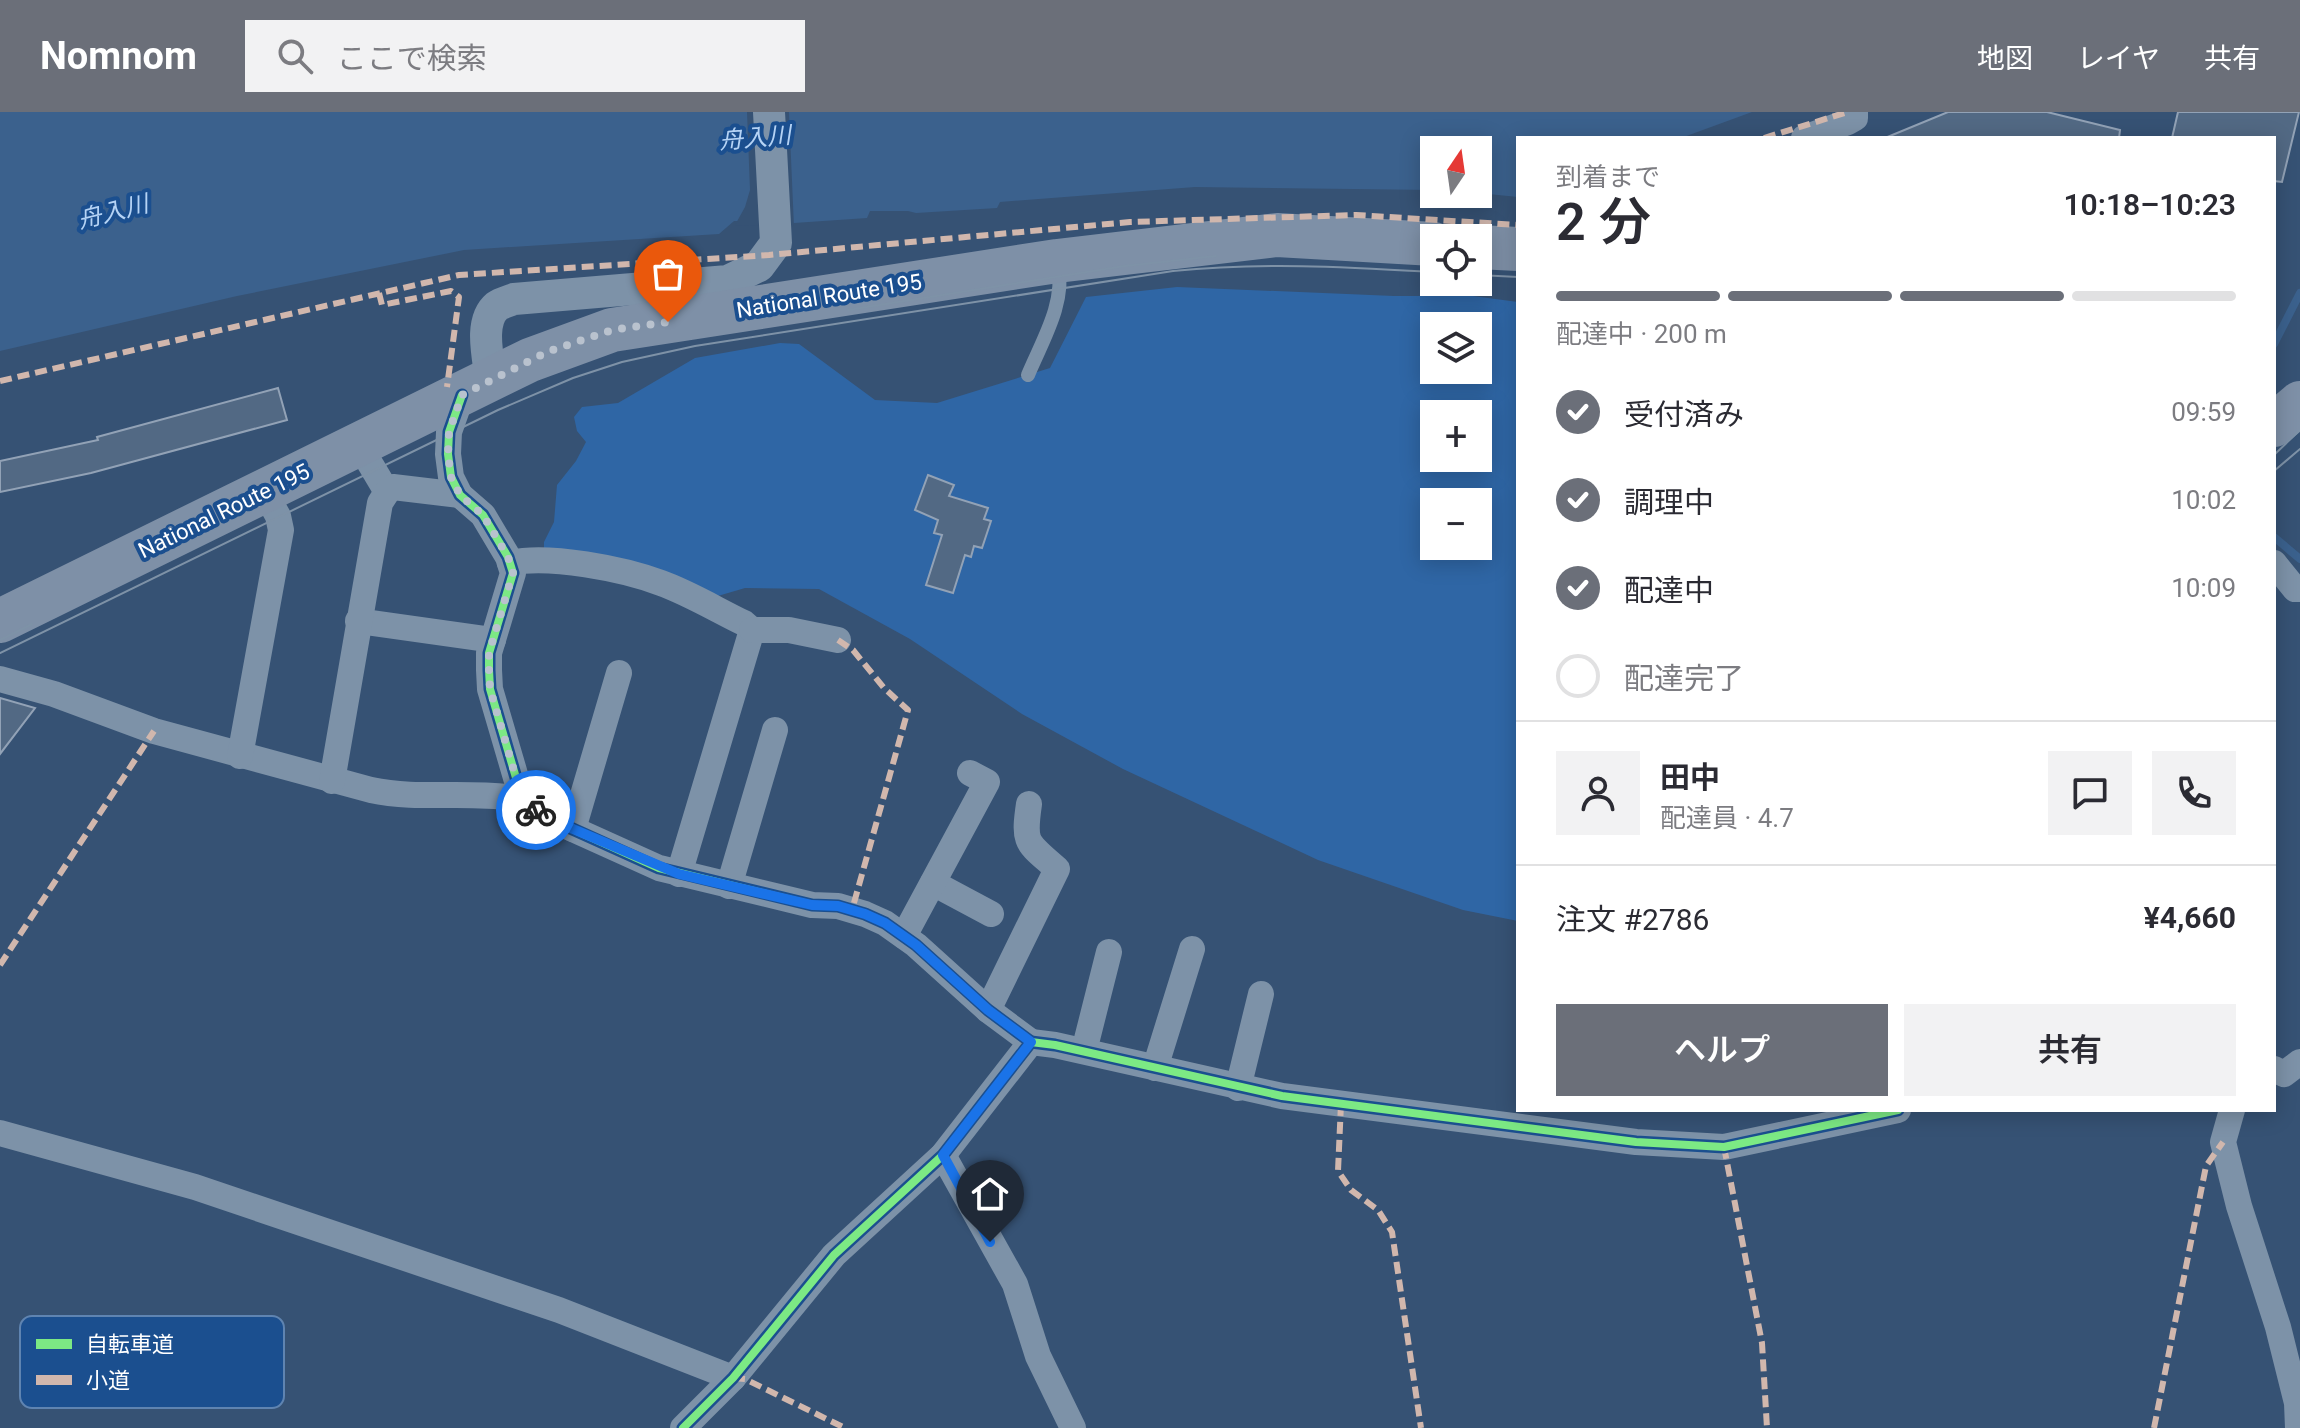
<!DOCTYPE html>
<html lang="ja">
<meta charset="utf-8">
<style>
:root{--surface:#fff;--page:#f2f2f3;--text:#2b2b33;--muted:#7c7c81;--line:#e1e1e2;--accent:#6b6f79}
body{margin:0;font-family:Roboto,"Noto Sans JP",sans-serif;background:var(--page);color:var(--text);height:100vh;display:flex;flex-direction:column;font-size:30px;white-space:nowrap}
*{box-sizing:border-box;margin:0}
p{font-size:26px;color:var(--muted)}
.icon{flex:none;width:44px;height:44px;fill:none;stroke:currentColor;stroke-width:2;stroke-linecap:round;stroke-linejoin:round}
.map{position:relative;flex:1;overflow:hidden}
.details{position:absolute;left:1516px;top:24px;width:760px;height:976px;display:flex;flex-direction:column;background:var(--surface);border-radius:0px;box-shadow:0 4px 20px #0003}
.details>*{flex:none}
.needle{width:52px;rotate:13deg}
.controls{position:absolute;left:1420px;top:24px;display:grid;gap:16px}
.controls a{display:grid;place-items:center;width:72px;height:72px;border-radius:0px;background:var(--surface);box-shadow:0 4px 20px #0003;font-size:40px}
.pin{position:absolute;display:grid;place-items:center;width:68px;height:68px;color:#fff;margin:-82px -34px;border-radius:50% 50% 50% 0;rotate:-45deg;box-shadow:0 0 8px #0007}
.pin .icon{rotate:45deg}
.courier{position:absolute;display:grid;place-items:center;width:80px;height:80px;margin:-40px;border:6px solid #1a73e8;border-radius:50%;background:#fff;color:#222;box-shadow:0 2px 10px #0007}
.summary em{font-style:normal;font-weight:600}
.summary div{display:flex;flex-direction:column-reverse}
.summary{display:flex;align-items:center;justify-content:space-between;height:136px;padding:0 40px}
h1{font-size:52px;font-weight:600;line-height:60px}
.bar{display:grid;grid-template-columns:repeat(4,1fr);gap:12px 8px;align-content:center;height:96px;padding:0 40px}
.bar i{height:10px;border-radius:6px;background:var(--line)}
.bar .selected{background:var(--accent)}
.bar p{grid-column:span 4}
.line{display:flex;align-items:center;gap:20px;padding:0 40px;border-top:2px solid var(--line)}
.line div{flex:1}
.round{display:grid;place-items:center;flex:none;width:84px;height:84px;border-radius:0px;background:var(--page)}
ol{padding:0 40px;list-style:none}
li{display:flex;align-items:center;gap:24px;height:88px}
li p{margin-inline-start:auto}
li .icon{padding:8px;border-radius:50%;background:var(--accent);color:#fff;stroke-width:4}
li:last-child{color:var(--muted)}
li i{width:44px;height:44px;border:4px solid var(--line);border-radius:50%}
.primary-button{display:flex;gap:16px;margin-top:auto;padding:16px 40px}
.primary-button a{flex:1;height:92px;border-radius:0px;background:var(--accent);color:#fff;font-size:32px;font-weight:600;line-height:92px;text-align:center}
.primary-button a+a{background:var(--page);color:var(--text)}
header{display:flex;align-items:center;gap:48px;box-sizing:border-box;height:112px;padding:0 40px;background:var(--accent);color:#fff}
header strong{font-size:38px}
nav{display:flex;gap:44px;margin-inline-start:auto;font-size:28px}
.search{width:560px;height:72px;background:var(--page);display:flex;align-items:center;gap:20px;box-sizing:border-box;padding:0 28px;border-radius:0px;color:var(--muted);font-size:30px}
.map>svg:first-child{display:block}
.green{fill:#2f66a5;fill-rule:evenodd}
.water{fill:#3b618d}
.pier{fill:#365274}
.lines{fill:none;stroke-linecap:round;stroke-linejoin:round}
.stream{stroke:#3b618d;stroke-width:8}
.building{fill:#526984;stroke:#92a2b6;stroke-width:2}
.service{stroke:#7d92a8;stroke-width:14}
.minor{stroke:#7d92a8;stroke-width:26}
.tertiary{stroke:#7d92a8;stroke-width:32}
.trunk{stroke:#7e90a7;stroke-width:44}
.tram{stroke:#7e92a7;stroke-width:2}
.quiet{stroke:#d1b7ad;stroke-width:6;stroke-dasharray:12 6;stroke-linecap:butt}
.cycleway-casing{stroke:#1b4f8f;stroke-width:13}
.cycleway{stroke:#7ce984;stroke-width:8}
.done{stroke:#b9c2ce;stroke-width:8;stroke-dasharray:0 14.4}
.route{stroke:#1a73e8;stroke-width:10}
.labels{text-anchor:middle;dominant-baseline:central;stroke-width:8;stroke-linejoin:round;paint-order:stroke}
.street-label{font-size:22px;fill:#fff;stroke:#1b4f8f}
.water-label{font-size:24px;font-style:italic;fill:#b5d3f5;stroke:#1b4f8f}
.key{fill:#1b4f8f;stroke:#5f84b1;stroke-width:2}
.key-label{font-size:22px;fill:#fff}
</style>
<header>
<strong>Nomnom</strong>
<div class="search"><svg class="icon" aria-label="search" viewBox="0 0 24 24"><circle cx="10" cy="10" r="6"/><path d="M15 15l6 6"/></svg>ここで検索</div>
<nav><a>地図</a><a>レイヤ</a><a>共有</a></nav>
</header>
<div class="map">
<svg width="2300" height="1316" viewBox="0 0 2300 1316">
<rect width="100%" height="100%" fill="#365274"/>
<!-- green -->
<path class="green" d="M1177 175 1394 184H1473L1518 190V809L1463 798 1318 748 1123 657 1022 602 910 527 819 477 745 476 711 486 544 438V430L554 410 557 373 576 349 586 330 577 319 574 305 582 295 618 291 695 246 780 231 799 232 875 288 937 291 1050 256 1086 185ZM1434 214H1478V258H1434ZM1434 302H1478V346H1434ZM1434 390H1478V434H1434Z"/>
<!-- water -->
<polygon class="water" points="0,0 1752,0 1681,26 1518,26 1518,85 1478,81 1478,38 1434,38 1434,78 1195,75 1000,90 997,96 916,101 908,99 870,99 867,106 794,111 734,109 719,122 464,138 237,184 0,239"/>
<!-- pier -->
<polygon class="pier" points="747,0 789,0 794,115 735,113 745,95 750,78"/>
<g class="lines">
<!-- stream -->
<g class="stream">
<polyline points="2274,232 2300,181"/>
<polyline points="2274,425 2300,447"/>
</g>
</g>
<!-- building -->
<g class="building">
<polygon points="1948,0 2047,0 2120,18 2119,26 1885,26"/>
<polygon points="2178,0 2299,0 2282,70 2274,69 2274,26 2172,26"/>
<polygon points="278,276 287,308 91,361 0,380 0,349 98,328 97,325"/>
<polygon points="928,363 954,373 949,384 988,396 984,407 991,409 982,436 974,434 971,445 965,443 953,481 926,473 942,423 934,421 938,408 915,398"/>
<polygon points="0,586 35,596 0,642"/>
</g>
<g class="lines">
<!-- service -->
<path class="service" d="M1028 263C1042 229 1066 191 1058 153"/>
<!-- minor -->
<g class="minor">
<polyline points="1804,26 1848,10 1855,6 1855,0"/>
<polyline points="462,283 449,320 448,342 451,365 460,383 483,403 508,445 513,461 489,541 489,558 490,577 519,676 514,686 566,714 659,756 812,793 838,794 865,802 885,811 916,833 988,898 1031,930 943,1043 834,1143 733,1266 683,1316"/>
<polyline points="359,333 387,380"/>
<path d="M510 451C548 442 624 457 661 471 689 481 717 498 744 511L752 518 679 762"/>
<polyline points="2274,451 2295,477 2300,477"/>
<polyline points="358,509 493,528"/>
<polyline points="752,518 789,518 838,528"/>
<path d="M0 567 54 582 154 619 371 678C418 688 467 679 514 686"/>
<polyline points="240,644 281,418 278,404 264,379"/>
<polyline points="332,669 380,391 387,380 393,375 460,383"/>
<polyline points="573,717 619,561"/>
<polyline points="933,771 991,802"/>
<polyline points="729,774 775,618"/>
<polyline points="904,824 987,670 970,661"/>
<path d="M988 898 1057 757C1027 730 1023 733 1029 692"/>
<polyline points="1031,930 1055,933 1282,984 1636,1030 1724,1035 1898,998"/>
<polyline points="1084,939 1109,840"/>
<polyline points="1155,956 1192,837"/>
<polyline points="2274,957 2284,962 2300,950"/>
<polyline points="1238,976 1261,882"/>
<polyline points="2232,998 2223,1030 2239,1094 2278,1215 2297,1291 2298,1316"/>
<polyline points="0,1021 195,1075 559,1198 733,1266"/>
<polyline points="943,1043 1015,1172 1038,1244 1073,1316"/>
</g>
<!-- tertiary -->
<path class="tertiary" d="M491 269C489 248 478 210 497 194 501 191 509 189 514 187L728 169 759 154 776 131 769 0"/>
<!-- trunk -->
<g class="trunk">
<polyline points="1478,135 1518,137"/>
<polyline points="2274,313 2300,291"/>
<polyline points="0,509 530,248 612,218 1057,149 1277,123 1434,132"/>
</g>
<!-- tram -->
<g class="tram">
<polyline points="1478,163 1518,165"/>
<polyline points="848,198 1125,154 1216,144"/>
<polyline points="2274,343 2300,318"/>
<polyline points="2274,359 2300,337"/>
<polyline points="0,528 32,512"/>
<path d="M0 541 498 298 573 266 622 250 695 234 1173 159C1262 150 1346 155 1434 160"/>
</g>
<!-- quiet -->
<g class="quiet">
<polyline points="1764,26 1848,0"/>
<polyline points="379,181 382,193 451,179 459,185 447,275"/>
<polyline points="0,269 459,163 769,143 1130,110 1356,103 1518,113"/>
<polyline points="838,528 853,538 884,576 908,598 852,798"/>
<polyline points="0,853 154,619"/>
<polyline points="1341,992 1338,1059 1351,1078 1378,1098 1392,1120 1421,1316"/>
<polyline points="1724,1035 1762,1231 1767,1316"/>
<polyline points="733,1266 745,1267 845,1316"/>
<polyline points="2154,1316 2206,1054 2223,1030"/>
</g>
<!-- cycleway casing -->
<g class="cycleway-casing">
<g id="cycleway">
<polyline points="462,283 449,320 448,342 451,365 460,383 483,403 508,445 513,461 489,541 489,558 490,577 519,676 514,686 566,714 659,756 812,793 838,794 865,802 885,811 916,833 988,898 1031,930 943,1043 834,1143 733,1266 683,1316"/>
<polyline points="1031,930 1055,933 1282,984 1636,1030 1724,1035 1898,998"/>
</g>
</g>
<!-- cycleway -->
<use href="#cycleway" class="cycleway"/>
</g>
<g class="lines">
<!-- done -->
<polyline class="done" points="536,698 514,686 519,676 490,577 489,558 489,541 513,461 508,445 483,403 460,383 451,365 448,342 449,320 462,283 547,240 612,218 668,210"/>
<!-- route -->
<polyline class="route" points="536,698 573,717 679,762 812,793 838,794 865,802 885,811 916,833 988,898 1031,930 943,1043 990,1130"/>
</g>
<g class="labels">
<!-- street labels -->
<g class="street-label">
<text transform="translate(829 184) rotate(-9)">National Route 195</text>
<text transform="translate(224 399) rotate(-26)">National Route 195</text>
</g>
<!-- water labels -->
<g class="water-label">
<text transform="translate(755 26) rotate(-5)">舟入川</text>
<text transform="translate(113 100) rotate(-14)">舟入川</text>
</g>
</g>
<!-- legend -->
<rect x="20" y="1204" width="264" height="92" rx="12" class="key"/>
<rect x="36" y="1227" width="36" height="10" fill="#7ce984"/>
<rect x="36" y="1263" width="36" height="10" fill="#d1b7ad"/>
<g class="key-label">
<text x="86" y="1240">自転車道</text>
<text x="86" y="1276">小道</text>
</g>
</svg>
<div class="controls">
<a><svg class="needle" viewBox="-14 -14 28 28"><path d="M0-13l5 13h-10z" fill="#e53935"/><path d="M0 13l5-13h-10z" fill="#7c7c81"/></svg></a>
<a><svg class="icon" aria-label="locate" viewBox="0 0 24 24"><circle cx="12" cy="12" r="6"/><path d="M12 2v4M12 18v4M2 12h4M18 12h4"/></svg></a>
<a><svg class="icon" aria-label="layers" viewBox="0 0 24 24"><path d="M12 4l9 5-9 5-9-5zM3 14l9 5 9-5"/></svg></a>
<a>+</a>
<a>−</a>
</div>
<div class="pin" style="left:668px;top:210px;background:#ea580c"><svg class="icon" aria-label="bag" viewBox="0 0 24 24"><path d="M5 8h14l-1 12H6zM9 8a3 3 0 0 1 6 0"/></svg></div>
<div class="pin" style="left:990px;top:1130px;background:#1f2937"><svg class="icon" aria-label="home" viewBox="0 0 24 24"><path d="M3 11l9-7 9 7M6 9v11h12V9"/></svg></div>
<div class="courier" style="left:536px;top:698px"><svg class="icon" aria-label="bike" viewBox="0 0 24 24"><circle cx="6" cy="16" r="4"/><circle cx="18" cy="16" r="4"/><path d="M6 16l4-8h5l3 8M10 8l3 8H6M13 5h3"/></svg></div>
<section class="details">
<div class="summary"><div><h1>2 分</h1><p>到着まで</p></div><em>10:18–10:23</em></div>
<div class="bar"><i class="selected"></i><i class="selected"></i><i class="selected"></i><i></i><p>配達中 · 200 m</p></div>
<ol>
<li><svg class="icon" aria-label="check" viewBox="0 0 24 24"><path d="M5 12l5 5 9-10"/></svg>受付済み<p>09:59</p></li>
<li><svg class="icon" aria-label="check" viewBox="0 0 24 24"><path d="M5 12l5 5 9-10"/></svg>調理中<p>10:02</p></li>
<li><svg class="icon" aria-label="check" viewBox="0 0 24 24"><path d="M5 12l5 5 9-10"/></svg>配達中<p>10:09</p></li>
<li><i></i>配達完了</li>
</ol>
<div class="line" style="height:144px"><a class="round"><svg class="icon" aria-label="person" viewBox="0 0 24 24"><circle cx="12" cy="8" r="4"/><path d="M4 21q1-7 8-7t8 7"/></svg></a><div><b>田中</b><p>配達員 · 4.7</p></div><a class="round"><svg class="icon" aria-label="chat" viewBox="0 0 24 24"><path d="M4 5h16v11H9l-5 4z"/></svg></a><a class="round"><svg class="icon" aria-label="phone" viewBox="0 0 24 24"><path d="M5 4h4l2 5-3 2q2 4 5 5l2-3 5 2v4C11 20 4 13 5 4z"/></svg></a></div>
<div class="line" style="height:104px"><div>注文 #2786</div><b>¥4,660</b></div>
<div class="primary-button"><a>ヘルプ</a><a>共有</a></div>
</section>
</div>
